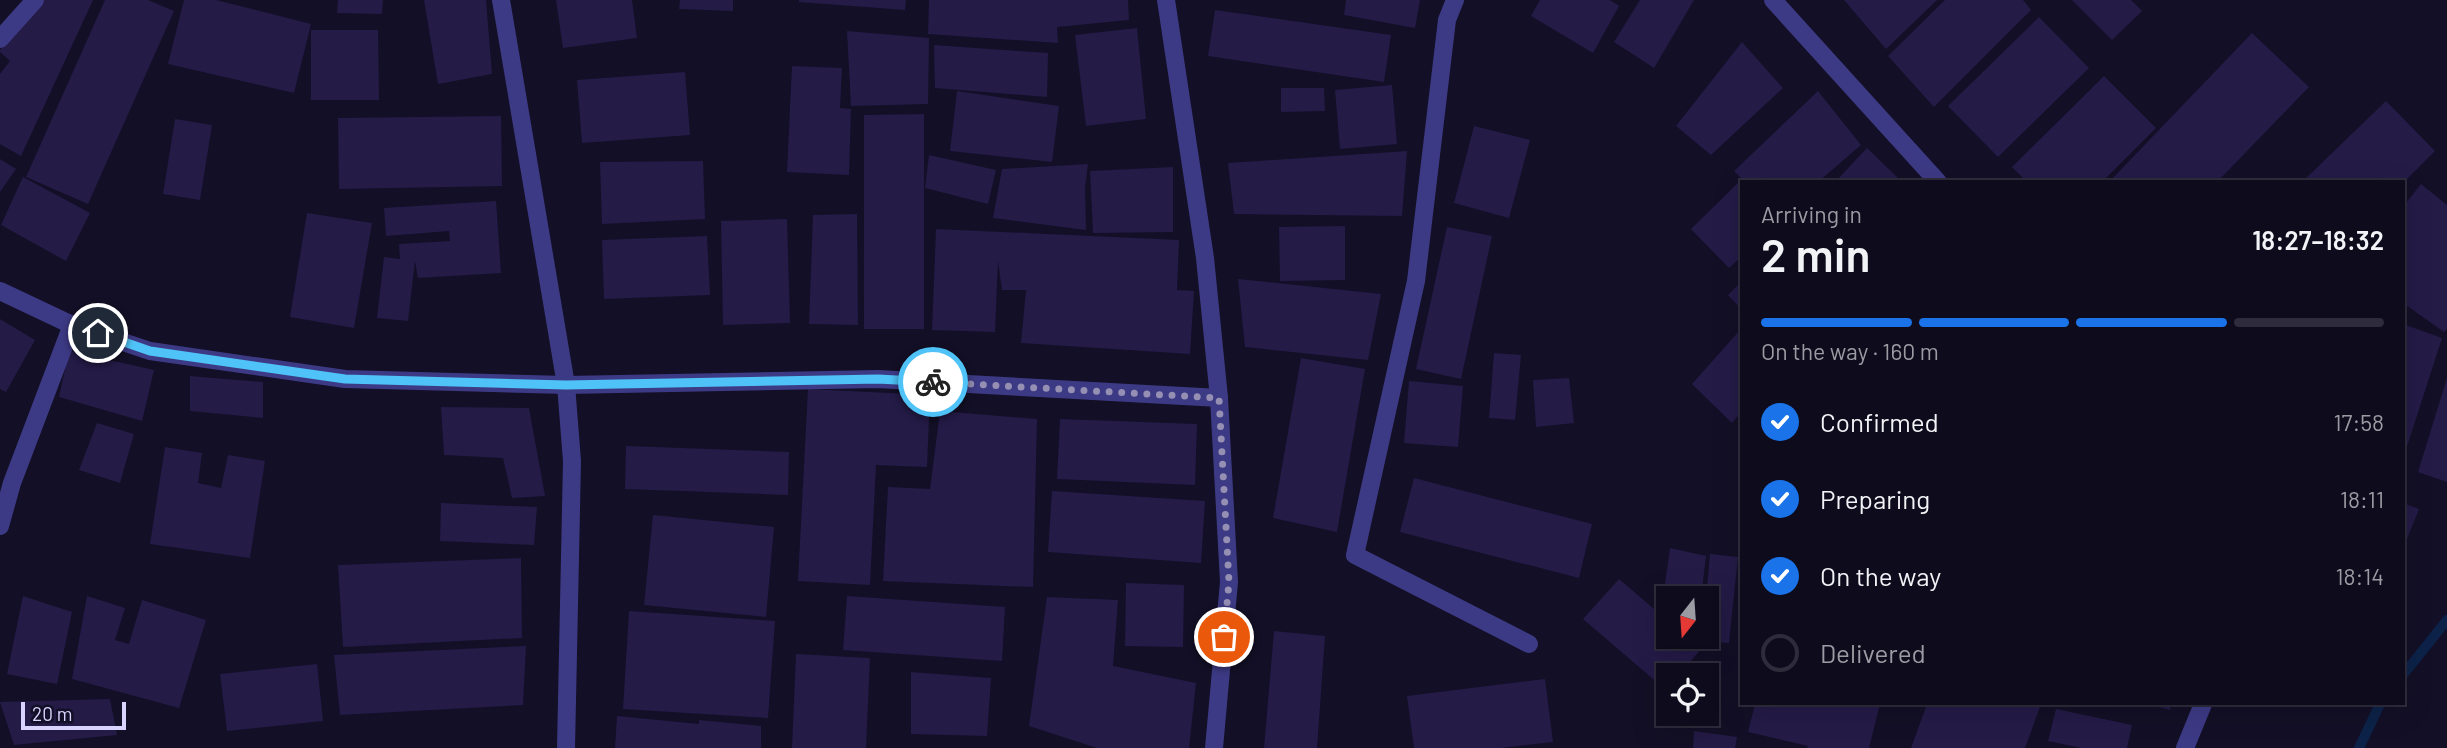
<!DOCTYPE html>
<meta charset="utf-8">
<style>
:root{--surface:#0e0b1c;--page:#171425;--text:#f1f3f6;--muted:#9b9ba3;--line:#2e2b3b;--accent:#1a73e8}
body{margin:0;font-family:Barlow,sans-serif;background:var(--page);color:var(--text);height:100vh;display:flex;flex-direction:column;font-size:26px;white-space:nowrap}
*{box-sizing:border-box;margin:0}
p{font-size:23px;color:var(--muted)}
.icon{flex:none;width:38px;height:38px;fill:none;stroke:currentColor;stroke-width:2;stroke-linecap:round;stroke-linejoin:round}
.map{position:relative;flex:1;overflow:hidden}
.sheet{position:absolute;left:1740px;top:180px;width:665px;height:525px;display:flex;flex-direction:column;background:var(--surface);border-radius:0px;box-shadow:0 7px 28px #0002,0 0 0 2px var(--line)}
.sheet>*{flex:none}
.needle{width:46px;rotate:197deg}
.controls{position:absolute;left:1656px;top:586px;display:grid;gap:14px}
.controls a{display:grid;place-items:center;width:63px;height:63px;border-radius:0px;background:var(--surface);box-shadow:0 7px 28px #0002,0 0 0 2px var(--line);font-size:35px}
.scale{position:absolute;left:21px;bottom:18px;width:105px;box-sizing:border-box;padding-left:7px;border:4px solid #d9d4ff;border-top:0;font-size:19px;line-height:24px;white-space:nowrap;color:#d9d4ff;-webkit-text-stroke:5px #130f26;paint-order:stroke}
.pin{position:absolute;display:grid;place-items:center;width:60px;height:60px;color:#fff;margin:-30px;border:4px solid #fff;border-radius:50%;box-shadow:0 2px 7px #0007}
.courier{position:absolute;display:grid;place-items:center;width:70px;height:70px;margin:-35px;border:5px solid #4fc3f7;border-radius:50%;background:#fff;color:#222;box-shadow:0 2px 9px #0007}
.summary em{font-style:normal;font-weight:600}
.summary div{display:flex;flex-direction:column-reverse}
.summary{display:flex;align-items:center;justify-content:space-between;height:119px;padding:0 21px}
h1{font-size:46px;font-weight:600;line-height:52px}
.bar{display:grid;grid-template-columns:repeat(4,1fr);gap:10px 7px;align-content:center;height:84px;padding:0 21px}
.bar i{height:9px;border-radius:5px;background:var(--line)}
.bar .current{background:var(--accent)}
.bar p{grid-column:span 4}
ol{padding:0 21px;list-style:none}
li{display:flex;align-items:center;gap:21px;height:77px}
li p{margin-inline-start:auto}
li .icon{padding:7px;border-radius:50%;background:var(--accent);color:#fff;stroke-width:4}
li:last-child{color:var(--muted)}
li i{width:38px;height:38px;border:4px solid var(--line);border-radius:50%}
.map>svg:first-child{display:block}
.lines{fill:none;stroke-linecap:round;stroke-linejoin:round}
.stream{stroke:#0c2248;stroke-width:10}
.building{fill:#241b47}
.street{stroke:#3d3a85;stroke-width:18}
.done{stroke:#948fb3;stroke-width:7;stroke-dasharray:0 12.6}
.route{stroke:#4fc3f7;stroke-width:9}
</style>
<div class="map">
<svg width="2447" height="748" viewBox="0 0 2447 748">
<rect width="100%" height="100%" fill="#130f26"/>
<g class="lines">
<!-- stream -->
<g class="stream">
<polyline points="2403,675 2447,620"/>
<polyline points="2359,748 2380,704"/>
</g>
</g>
<!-- building -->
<g class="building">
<polygon points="39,0 93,0 21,156 0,144 0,74 10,61 0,52 0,50"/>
<polygon points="105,0 148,0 174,11 88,204 26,177"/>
<polygon points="184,0 216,0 311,24 294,93 168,64"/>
<polygon points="338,0 383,0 382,14 337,13"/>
<polygon points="424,0 486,0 492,74 438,84"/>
<polygon points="556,0 632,0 637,38 563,48"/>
<polygon points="680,0 733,0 733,11 679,9"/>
<polygon points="799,0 906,0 905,10 799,2"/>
<polygon points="929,0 1128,0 1129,20 1057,27 1058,43 928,34"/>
<polygon points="1346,0 1420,0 1415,28 1344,15"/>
<polygon points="1540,0 1610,0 1619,6 1593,53 1531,16"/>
<polygon points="1640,0 1694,0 1654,68 1614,42"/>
<polygon points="1844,0 1937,0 1886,49"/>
<polygon points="1945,0 2023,0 2031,10 1934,107 1888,56"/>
<polygon points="2072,0 2131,0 2142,11 2112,40"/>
<polygon points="1215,10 1391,35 1384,82 1208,56"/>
<polygon points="2039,17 2089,68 1998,157 1948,106"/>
<polygon points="1137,28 1146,119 1086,126 1075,35"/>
<polygon points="311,30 378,30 379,100 311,100"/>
<polygon points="847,31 929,38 928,104 851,106"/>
<polygon points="2252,33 2309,87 2217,182 2109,182"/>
<polygon points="1742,42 1783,88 1711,155 1676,126"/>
<polygon points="934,45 1048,53 1047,97 935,88"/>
<polygon points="792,66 842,68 840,108 851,109 849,175 787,172"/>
<polygon points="685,72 690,135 582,143 577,80"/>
<polygon points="2104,76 2156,128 2102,182 2027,182 2012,167"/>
<polygon points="1392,85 1397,144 1340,149 1335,90"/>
<polygon points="1281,88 1324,88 1325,111 1281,112"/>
<polygon points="957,91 1059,106 1052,162 950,151"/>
<polygon points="1818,91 1861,145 1818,182 1745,182 1734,171"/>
<polygon points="2386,101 2435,151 2404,182 2302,182"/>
<polygon points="924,114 924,329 864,329 864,115"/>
<polygon points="501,116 502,186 339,189 338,118"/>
<polygon points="175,119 212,125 200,200 163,194"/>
<polygon points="1474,126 1530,140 1509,218 1454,203"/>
<polygon points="1867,148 1902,182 1835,182"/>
<polygon points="1407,151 1402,216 1234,214 1228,163"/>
<polygon points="929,155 996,170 988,204 925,188"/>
<polygon points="0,159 16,169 0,192"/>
<polygon points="703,161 705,219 602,224 600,162"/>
<polygon points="1088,164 1085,188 1086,230 993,218 1002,169"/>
<polygon points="1173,167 1173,232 1093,233 1090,171"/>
<polygon points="23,177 90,213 66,261 1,225"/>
<polygon points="1739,182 1741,184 1741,257 1729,268 1691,229"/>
<polygon points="2421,184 2447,205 2447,329 2444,332 2403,303 2403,207"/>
<polygon points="496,201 501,273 418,278 415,261 408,321 377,318 384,257 400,259 399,244 450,241 449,231 386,236 384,208"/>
<polygon points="307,213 372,223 354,328 290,317"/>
<polygon points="857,214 858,325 809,324 813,215"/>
<polygon points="787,219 790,323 723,325 721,221"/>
<polygon points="1345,226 1345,280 1280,281 1279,227"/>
<polygon points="1447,227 1492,236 1461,379 1416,369"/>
<polygon points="936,229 1179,240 1177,290 1194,291 1190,354 1021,343 1026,290 1002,290 998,261 995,332 932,330"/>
<polygon points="707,236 710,295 604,299 602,240"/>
<polygon points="1238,279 1381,294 1368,360 1245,347"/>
<polygon points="1741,282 1741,309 1728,295"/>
<polygon points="0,319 35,340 6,392 0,389"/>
<polygon points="2403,324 2442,338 2403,459"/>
<polygon points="1741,329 1741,412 1732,423 1692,384"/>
<polygon points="69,351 154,370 142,421 59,397"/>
<polygon points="1494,353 1521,355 1515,420 1489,418"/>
<polygon points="1301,358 1365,369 1337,532 1273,518"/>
<polygon points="190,376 263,382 263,418 190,411"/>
<polygon points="1569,378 1574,423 1536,427 1533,380"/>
<polygon points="2447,378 2447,482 2418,472"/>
<polygon points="1409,381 1463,386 1458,447 1404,443"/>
<polygon points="808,389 930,395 927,467 876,465 870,585 798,581"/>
<polygon points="441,407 529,408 545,496 512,498 503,458 444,455"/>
<polygon points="940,411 1037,419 1033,587 883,581 888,487 930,489"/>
<polygon points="1060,419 1197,424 1195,485 1057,479"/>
<polygon points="97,423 134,434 120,483 79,470"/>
<polygon points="626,446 789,452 788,495 625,489"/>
<polygon points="165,447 202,453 198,483 221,488 228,455 265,461 250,558 150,544"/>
<polygon points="1414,478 1592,524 1579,578 1400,532"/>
<polygon points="1052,491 1205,501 1201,563 1048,552"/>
<polygon points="441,503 537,507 534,545 440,541"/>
<polygon points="2403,503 2419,509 2403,549"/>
<polygon points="653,515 774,527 766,617 644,605"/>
<polygon points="1670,548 1706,556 1701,598 1673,598 1675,585 1665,584"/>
<polygon points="1710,554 1738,557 1729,643 1701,641 1702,637 1706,637 1706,598"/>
<polygon points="521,558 522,638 343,647 338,565"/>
<polygon points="1619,579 1668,621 1668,637 1687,637 1701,649 1678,676 1668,676 1666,690 1583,619"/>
<polygon points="1126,583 1184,585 1183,647 1125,646"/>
<polygon points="23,596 72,612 57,684 7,674"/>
<polygon points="87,596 125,608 115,640 129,644 142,600 206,620 179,708 72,679"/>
<polygon points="847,596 1005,607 1002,661 843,650"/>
<polygon points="1047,597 1118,600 1113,666 1196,683 1189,748 1097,748 1029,726"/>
<polygon points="629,611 775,621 768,718 623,709"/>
<polygon points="1274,631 1325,636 1317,748 1264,748"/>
<polygon points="526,646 523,705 340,715 334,655"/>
<polygon points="796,654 870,658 866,748 792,748"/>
<polygon points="317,664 323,721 227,731 220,674"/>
<polygon points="911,672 991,678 987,736 911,734"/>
<polygon points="1545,679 1553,742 1501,748 1414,748 1407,696"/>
<polygon points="110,699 117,735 14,745 0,702"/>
<polygon points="1755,704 1805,704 1819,707 1820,704 1880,704 1869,748 1807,748 1808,746 1748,732"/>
<polygon points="1927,704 2041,704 2025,748 1911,748"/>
<polygon points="2148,704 2171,704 2170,710"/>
<polygon points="2056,709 2132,725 2127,748 2081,748 2048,741"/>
<polygon points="617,716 699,724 699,720 761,726 761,748 615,748"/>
<polygon points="1694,731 1737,737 1735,748 1693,748"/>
</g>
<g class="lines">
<!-- street -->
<g class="street">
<polyline points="501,0 566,385 572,461 566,748"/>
<polyline points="1166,0 1205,258 1219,398 1229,582 1214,748"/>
<polyline points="1455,0 1447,20 1416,281 1355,555 1529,644"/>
<polyline points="1773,0 1938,182"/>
<polyline points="0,39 35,0"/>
<polyline points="0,291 72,325 150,351 345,379 566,385 878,379 1219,398"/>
<polyline points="0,526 12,483 72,325"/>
<polyline points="2185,748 2203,704"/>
</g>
</g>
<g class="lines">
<!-- done -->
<polyline class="done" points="933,382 1219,398 1229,582 1224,637"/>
<!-- route -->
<polyline class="route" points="98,333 150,351 345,379 566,385 878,379 933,382"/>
</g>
</svg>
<div class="controls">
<a><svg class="needle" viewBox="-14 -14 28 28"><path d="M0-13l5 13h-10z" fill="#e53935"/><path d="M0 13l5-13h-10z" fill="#9b9ba3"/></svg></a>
<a><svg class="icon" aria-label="locate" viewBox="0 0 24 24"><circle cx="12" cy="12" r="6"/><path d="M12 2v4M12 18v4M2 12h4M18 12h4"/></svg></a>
</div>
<div class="scale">20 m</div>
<div class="pin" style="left:1224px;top:637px;background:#ea580c"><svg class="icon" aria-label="bag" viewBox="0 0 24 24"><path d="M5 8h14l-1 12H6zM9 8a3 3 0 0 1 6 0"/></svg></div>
<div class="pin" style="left:98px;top:333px;background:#1f2937"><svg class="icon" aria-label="home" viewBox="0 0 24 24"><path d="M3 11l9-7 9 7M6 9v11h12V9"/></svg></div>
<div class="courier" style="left:933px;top:382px"><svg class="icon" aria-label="bike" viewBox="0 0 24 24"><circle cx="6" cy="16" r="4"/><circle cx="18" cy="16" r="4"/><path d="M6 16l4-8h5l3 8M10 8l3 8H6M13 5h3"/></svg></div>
<section class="sheet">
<div class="summary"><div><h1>2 min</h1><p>Arriving in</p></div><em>18:27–18:32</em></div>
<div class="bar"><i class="current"></i><i class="current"></i><i class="current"></i><i></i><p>On the way · 160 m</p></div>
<ol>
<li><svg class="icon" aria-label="check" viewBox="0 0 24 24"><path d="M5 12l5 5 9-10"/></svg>Confirmed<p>17:58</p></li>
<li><svg class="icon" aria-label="check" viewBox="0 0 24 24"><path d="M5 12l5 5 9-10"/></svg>Preparing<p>18:11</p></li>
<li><svg class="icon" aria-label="check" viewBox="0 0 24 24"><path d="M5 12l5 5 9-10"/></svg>On the way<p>18:14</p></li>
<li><i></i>Delivered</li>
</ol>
</section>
</div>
